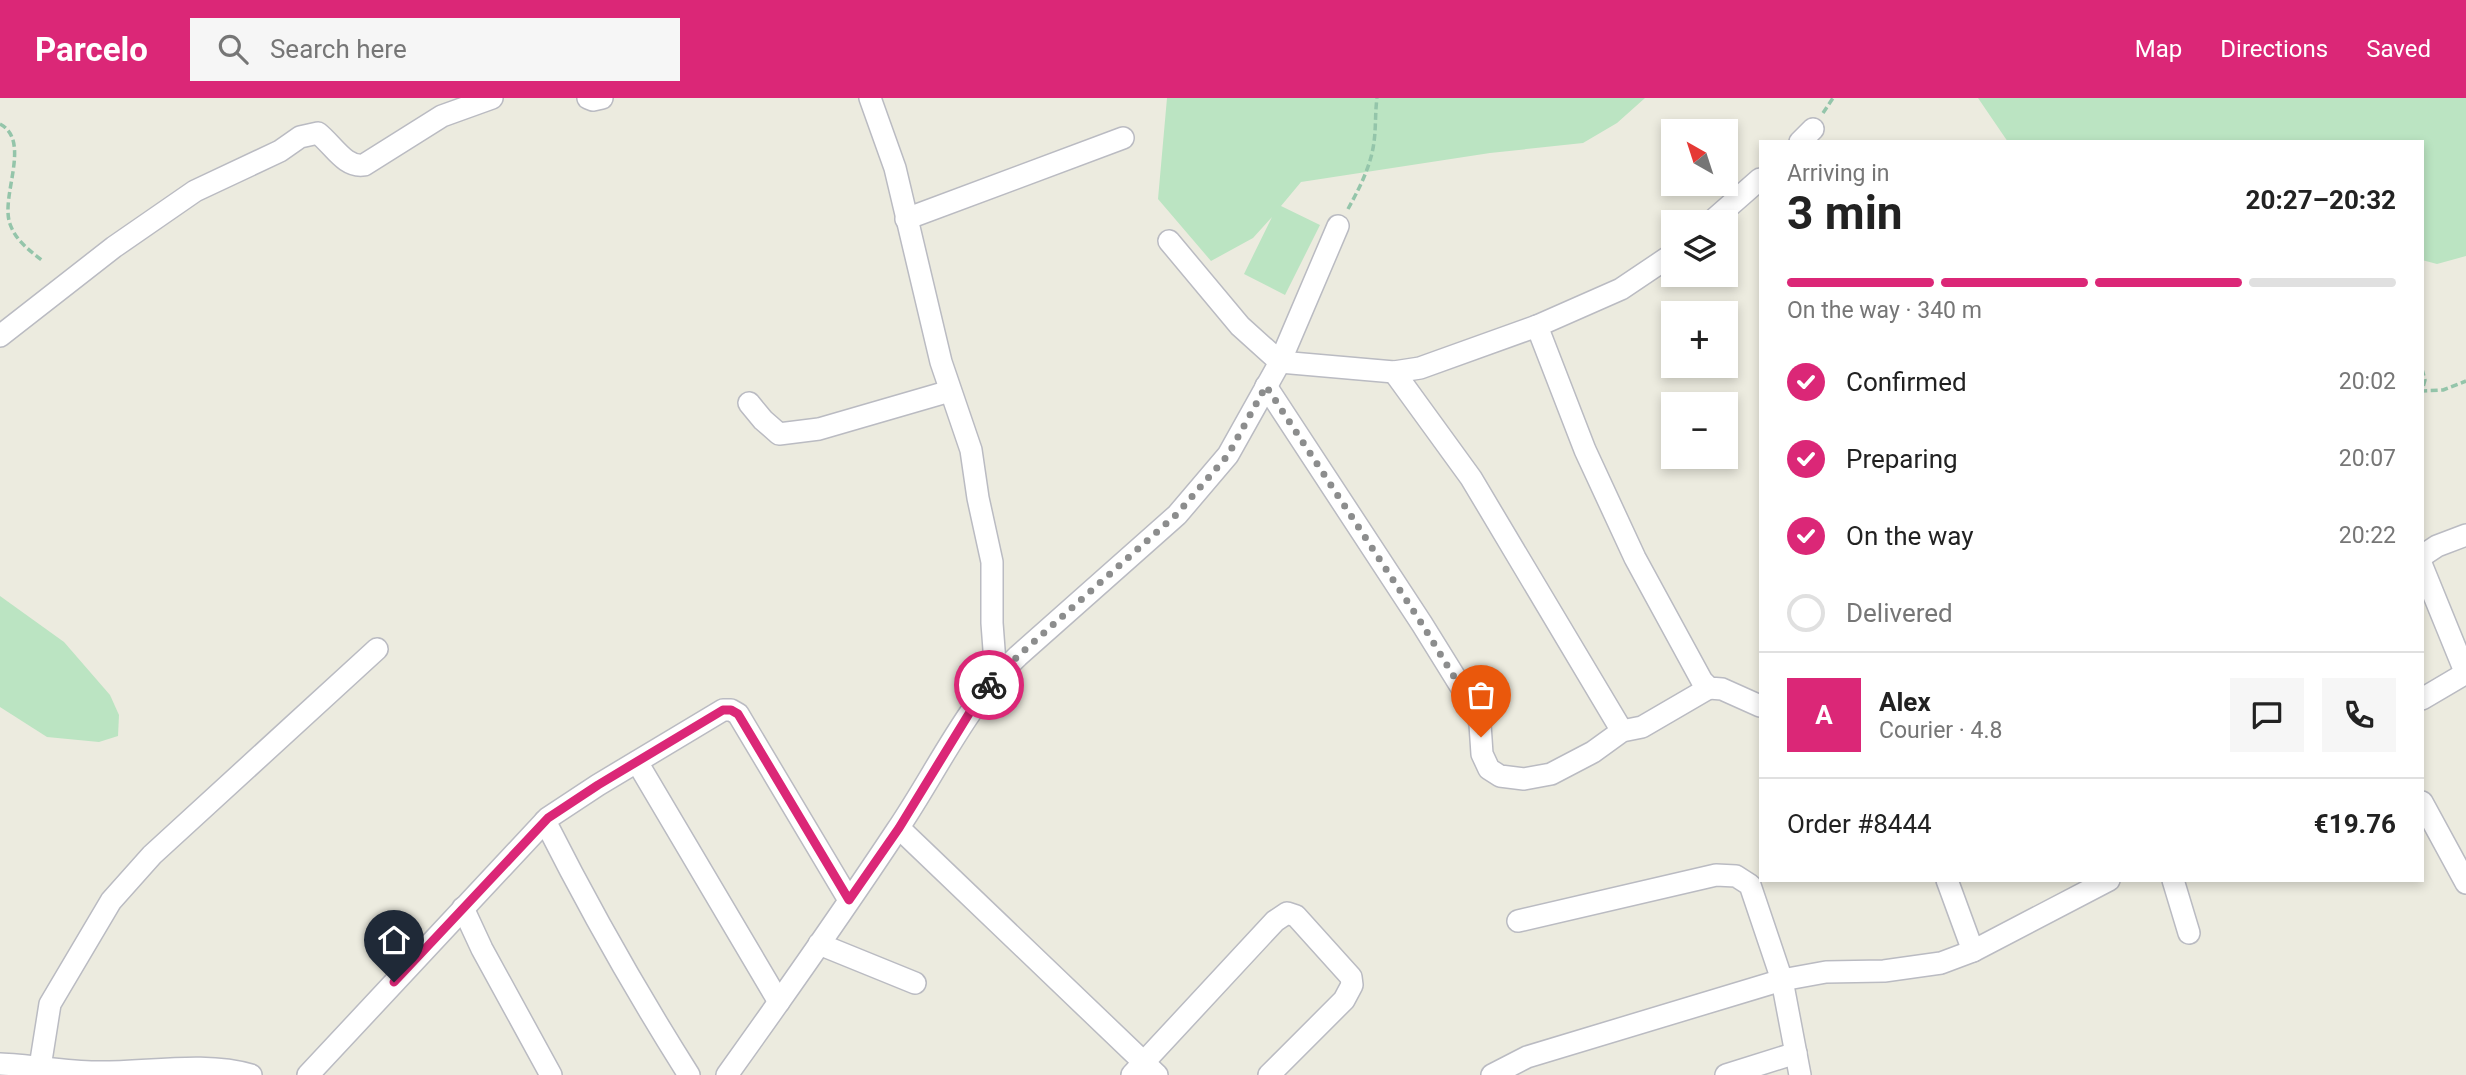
<!DOCTYPE html>
<meta charset="utf-8">
<style>
:root{--surface:#fff;--page:#f6f6f6;--text:#222;--muted:#767676;--line:#e0e0e0;--accent:#db2777}
body{margin:0;font-family:Roboto,sans-serif;background:var(--page);color:var(--text);height:100vh;display:flex;flex-direction:column;font-size:26px;white-space:nowrap}
*{box-sizing:border-box;margin:0}
p{font-size:23px;color:var(--muted)}
.icon{flex:none;width:38px;height:38px;fill:none;stroke:currentColor;stroke-width:2;stroke-linecap:round;stroke-linejoin:round}
.map{position:relative;flex:1;overflow:hidden}
.side{position:absolute;left:1759px;top:42px;width:665px;height:742px;display:flex;flex-direction:column;background:var(--surface);border-radius:0px;box-shadow:0 4px 10px #0003}
.side>*{flex:none}
.needle{width:46px;rotate:321deg}
.buttons{position:absolute;left:1661px;top:21px;display:grid;gap:14px}
.buttons a{display:grid;place-items:center;width:77px;height:77px;border-radius:0px;background:var(--surface);box-shadow:0 4px 10px #0003;font-size:35px}
.pin{position:absolute;display:grid;place-items:center;width:60px;height:60px;color:#fff;margin:-72px -30px;border-radius:50% 50% 50% 0;rotate:-45deg;box-shadow:0 0 7px #0007}
.pin .icon{rotate:45deg}
.courier{position:absolute;display:grid;place-items:center;width:70px;height:70px;margin:-35px;border:5px solid #db2777;border-radius:50%;background:#fff;color:#222;box-shadow:0 2px 9px #0007}
.head em{font-style:normal;font-weight:700}
.head div{display:flex;flex-direction:column-reverse}
.head{display:flex;align-items:center;justify-content:space-between;height:119px;padding:0 28px}
h1{font-size:46px;font-weight:700;line-height:52px}
.bar{display:grid;grid-template-columns:repeat(4,1fr);gap:10px 7px;align-content:center;height:84px;padding:0 28px}
.bar i{height:9px;border-radius:5px;background:var(--line)}
.bar .on{background:var(--accent)}
.bar p{grid-column:span 4}
.line{display:flex;align-items:center;gap:18px;padding:0 28px;border-top:2px solid var(--line)}
.line div{flex:1}
.round{display:grid;place-items:center;flex:none;width:74px;height:74px;border-radius:0px;background:var(--page)}
ol{padding:0 28px;list-style:none}
li{display:flex;align-items:center;gap:21px;height:77px}
li p{margin-inline-start:auto}
li .icon{padding:7px;border-radius:50%;background:var(--accent);color:#fff;stroke-width:4}
li:last-child{color:var(--muted)}
li i{width:38px;height:38px;border:4px solid var(--line);border-radius:50%}
header{display:flex;align-items:center;gap:42px;box-sizing:border-box;height:98px;padding:0 35px;background:var(--accent);color:#fff}
header strong{font-size:33px}
nav{display:flex;gap:38px;margin-inline-start:auto;font-size:24px}
.search{width:490px;height:63px;background:var(--page);display:flex;align-items:center;gap:18px;box-sizing:border-box;padding:0 24px;border-radius:0px;color:var(--muted);font-size:26px}
.map>svg:first-child{display:block}
.green{fill:#bbe4c2}
.lines{fill:none;stroke-linecap:round;stroke-linejoin:round}
.minor-casing{stroke:#babbc2;stroke-width:24}
.path{stroke:#94c5aa;stroke-width:3.5;stroke-dasharray:7 3.5;stroke-linecap:butt}
.minor{stroke:#fff;stroke-width:21}
.done{stroke:#8c8d8d;stroke-width:7;stroke-dasharray:0 12.6}
.route{stroke:#db2777;stroke-width:9}
</style>
<header>
<strong>Parcelo</strong>
<div class="search"><svg class="icon" aria-label="search" viewBox="0 0 24 24"><circle cx="10" cy="10" r="6"/><path d="M15 15l6 6"/></svg>Search here</div>
<nav><a>Map</a><a>Directions</a><a>Saved</a></nav>
</header>
<div class="map">
<svg width="2466" height="977" viewBox="0 0 2466 977">
<rect width="100%" height="100%" fill="#ecebdf"/>
<!-- green -->
<g class="green">
<polygon points="1167,0 1645,0 1617,25 1583,45 1490,55 1301,84 1281,108 1320,127 1285,197 1244,176 1272,119 1253,140 1211,163 1158,101"/>
<polygon points="1978,0 2466,0 2466,158 2437,166 2422,162 2422,44 2008,44"/>
<polygon points="0,498 64,544 110,597 119,617 118,638 99,644 47,639 0,609"/>
</g>
<g class="lines">
<!-- minor casing -->
<g class="minor-casing">
<g id="minor">
<polyline points="588,0 593,2 602,0"/>
<polyline points="870,0 895,70 941,264 971,352 978,400 992,464 992,525 996,578"/>
<polyline points="1800,44 1813,31"/>
<polyline points="906,121 1123,40"/>
<polyline points="1711,124 1760,81"/>
<polyline points="1169,143 1240,228 1280,264 1394,274 1420,270 1537,228 1621,191 1673,156"/>
<polyline points="1537,228 1585,352 1635,460 1702,583 1709,590 1722,591 1760,608"/>
<path d="M0 238 114 149 195 93 280 53 300 39 318 35C334 48 345 70 364 67L442 18 492 0"/>
<polyline points="1394,274 1471,380 1622,633"/>
<polyline points="1266,288 1422,526 1476,613 1480,626 1482,656 1489,671 1500,678 1524,681 1551,676 1593,654 1622,633 1642,629 1709,590"/>
<polyline points="749,305 763,322 779,336 819,331 950,293"/>
<polyline points="2422,458 2437,448 2466,437"/>
<polyline points="2422,468 2466,576"/>
<polyline points="2422,601 2466,575"/>
<polyline points="637,664 779,904"/>
<polyline points="2422,704 2466,785"/>
<path d="M545 723C589 810 637 895 689 977"/>
<polyline points="899,730 1157,977"/>
<polyline points="1947,782 1973,853"/>
<polyline points="2173,782 2189,835"/>
<polyline points="463,810 482,851 551,977"/>
<polyline points="1518,823 1716,777 1736,778 1750,787 1782,882 1800,977"/>
<polyline points="819,846 915,885"/>
<path d="M0 966C32 967 64 974 96 974 145 975 204 963 251 977"/>
<polyline points="40,969 50,906 111,803 152,757 377,551"/>
<polyline points="308,977 548,720 598,687 723,612 731,612 738,616 849,802"/>
<path d="M727 977C785 896 842 815 897 732 937 673 966 607 1018 558L1177 417 1228 357 1280 264 1338 128"/>
<polyline points="1132,977 1275,823 1287,815 1296,818 1351,879 1352,887 1344,902 1269,977"/>
<polyline points="1492,977 1527,959 1782,882 1826,874 1884,873 1941,865 1973,853 2109,782"/>
<polyline points="1726,977 1796,955"/>
</g>
</g>
<!-- path -->
<g class="path">
<polyline points="1823,15 1833,0"/>
<path d="M0 26C32 43 0 98 10 126 16 143 30 153 43 163"/>
<path d="M1348 111C1359 91 1371 68 1374 44 1376 30 1375 15 1377 0"/>
<polyline points="2422,271 2425,282 2422,293 2443,292 2466,283"/>
</g>
<!-- minor -->
<use href="#minor" class="minor"/>
</g>
<g class="lines">
<!-- done -->
<polyline class="done" points="989,587 1018,558 1177,416 1228,357 1266,288 1422,526 1475,613 1480,626 1481,639"/>
<!-- route -->
<polyline class="route" points="394,884 548,720 598,687 723,612 731,612 738,616 849,802 899,730 978,601 989,587"/>
</g>
</svg>
<div class="buttons">
<a><svg class="needle" viewBox="-14 -14 28 28"><path d="M0-13l5 13h-10z" fill="#e53935"/><path d="M0 13l5-13h-10z" fill="#767676"/></svg></a>
<a><svg class="icon" aria-label="layers" viewBox="0 0 24 24"><path d="M12 4l9 5-9 5-9-5zM3 14l9 5 9-5"/></svg></a>
<a>+</a>
<a>−</a>
</div>
<div class="pin" style="left:1481px;top:639px;background:#ea580c"><svg class="icon" aria-label="bag" viewBox="0 0 24 24"><path d="M5 8h14l-1 12H6zM9 8a3 3 0 0 1 6 0"/></svg></div>
<div class="pin" style="left:394px;top:884px;background:#1f2937"><svg class="icon" aria-label="home" viewBox="0 0 24 24"><path d="M3 11l9-7 9 7M6 9v11h12V9"/></svg></div>
<div class="courier" style="left:989px;top:587px"><svg class="icon" aria-label="bike" viewBox="0 0 24 24"><circle cx="6" cy="16" r="4"/><circle cx="18" cy="16" r="4"/><path d="M6 16l4-8h5l3 8M10 8l3 8H6M13 5h3"/></svg></div>
<section class="side">
<div class="head"><div><h1>3 min</h1><p>Arriving in</p></div><em>20:27–20:32</em></div>
<div class="bar"><i class="on"></i><i class="on"></i><i class="on"></i><i></i><p>On the way · 340 m</p></div>
<ol>
<li><svg class="icon" aria-label="check" viewBox="0 0 24 24"><path d="M5 12l5 5 9-10"/></svg>Confirmed<p>20:02</p></li>
<li><svg class="icon" aria-label="check" viewBox="0 0 24 24"><path d="M5 12l5 5 9-10"/></svg>Preparing<p>20:07</p></li>
<li><svg class="icon" aria-label="check" viewBox="0 0 24 24"><path d="M5 12l5 5 9-10"/></svg>On the way<p>20:22</p></li>
<li><i></i>Delivered</li>
</ol>
<div class="line" style="height:126px"><b class="round" style="background:var(--accent);color:#fff">A</b><div><b>Alex</b><p>Courier · 4.8</p></div><a class="round"><svg class="icon" aria-label="chat" viewBox="0 0 24 24"><path d="M4 5h16v11H9l-5 4z"/></svg></a><a class="round"><svg class="icon" aria-label="phone" viewBox="0 0 24 24"><path d="M5 4h4l2 5-3 2q2 4 5 5l2-3 5 2v4C11 20 4 13 5 4z"/></svg></a></div>
<div class="line" style="height:91px"><div>Order #8444</div><b>€19.76</b></div>
</section>
</div>
